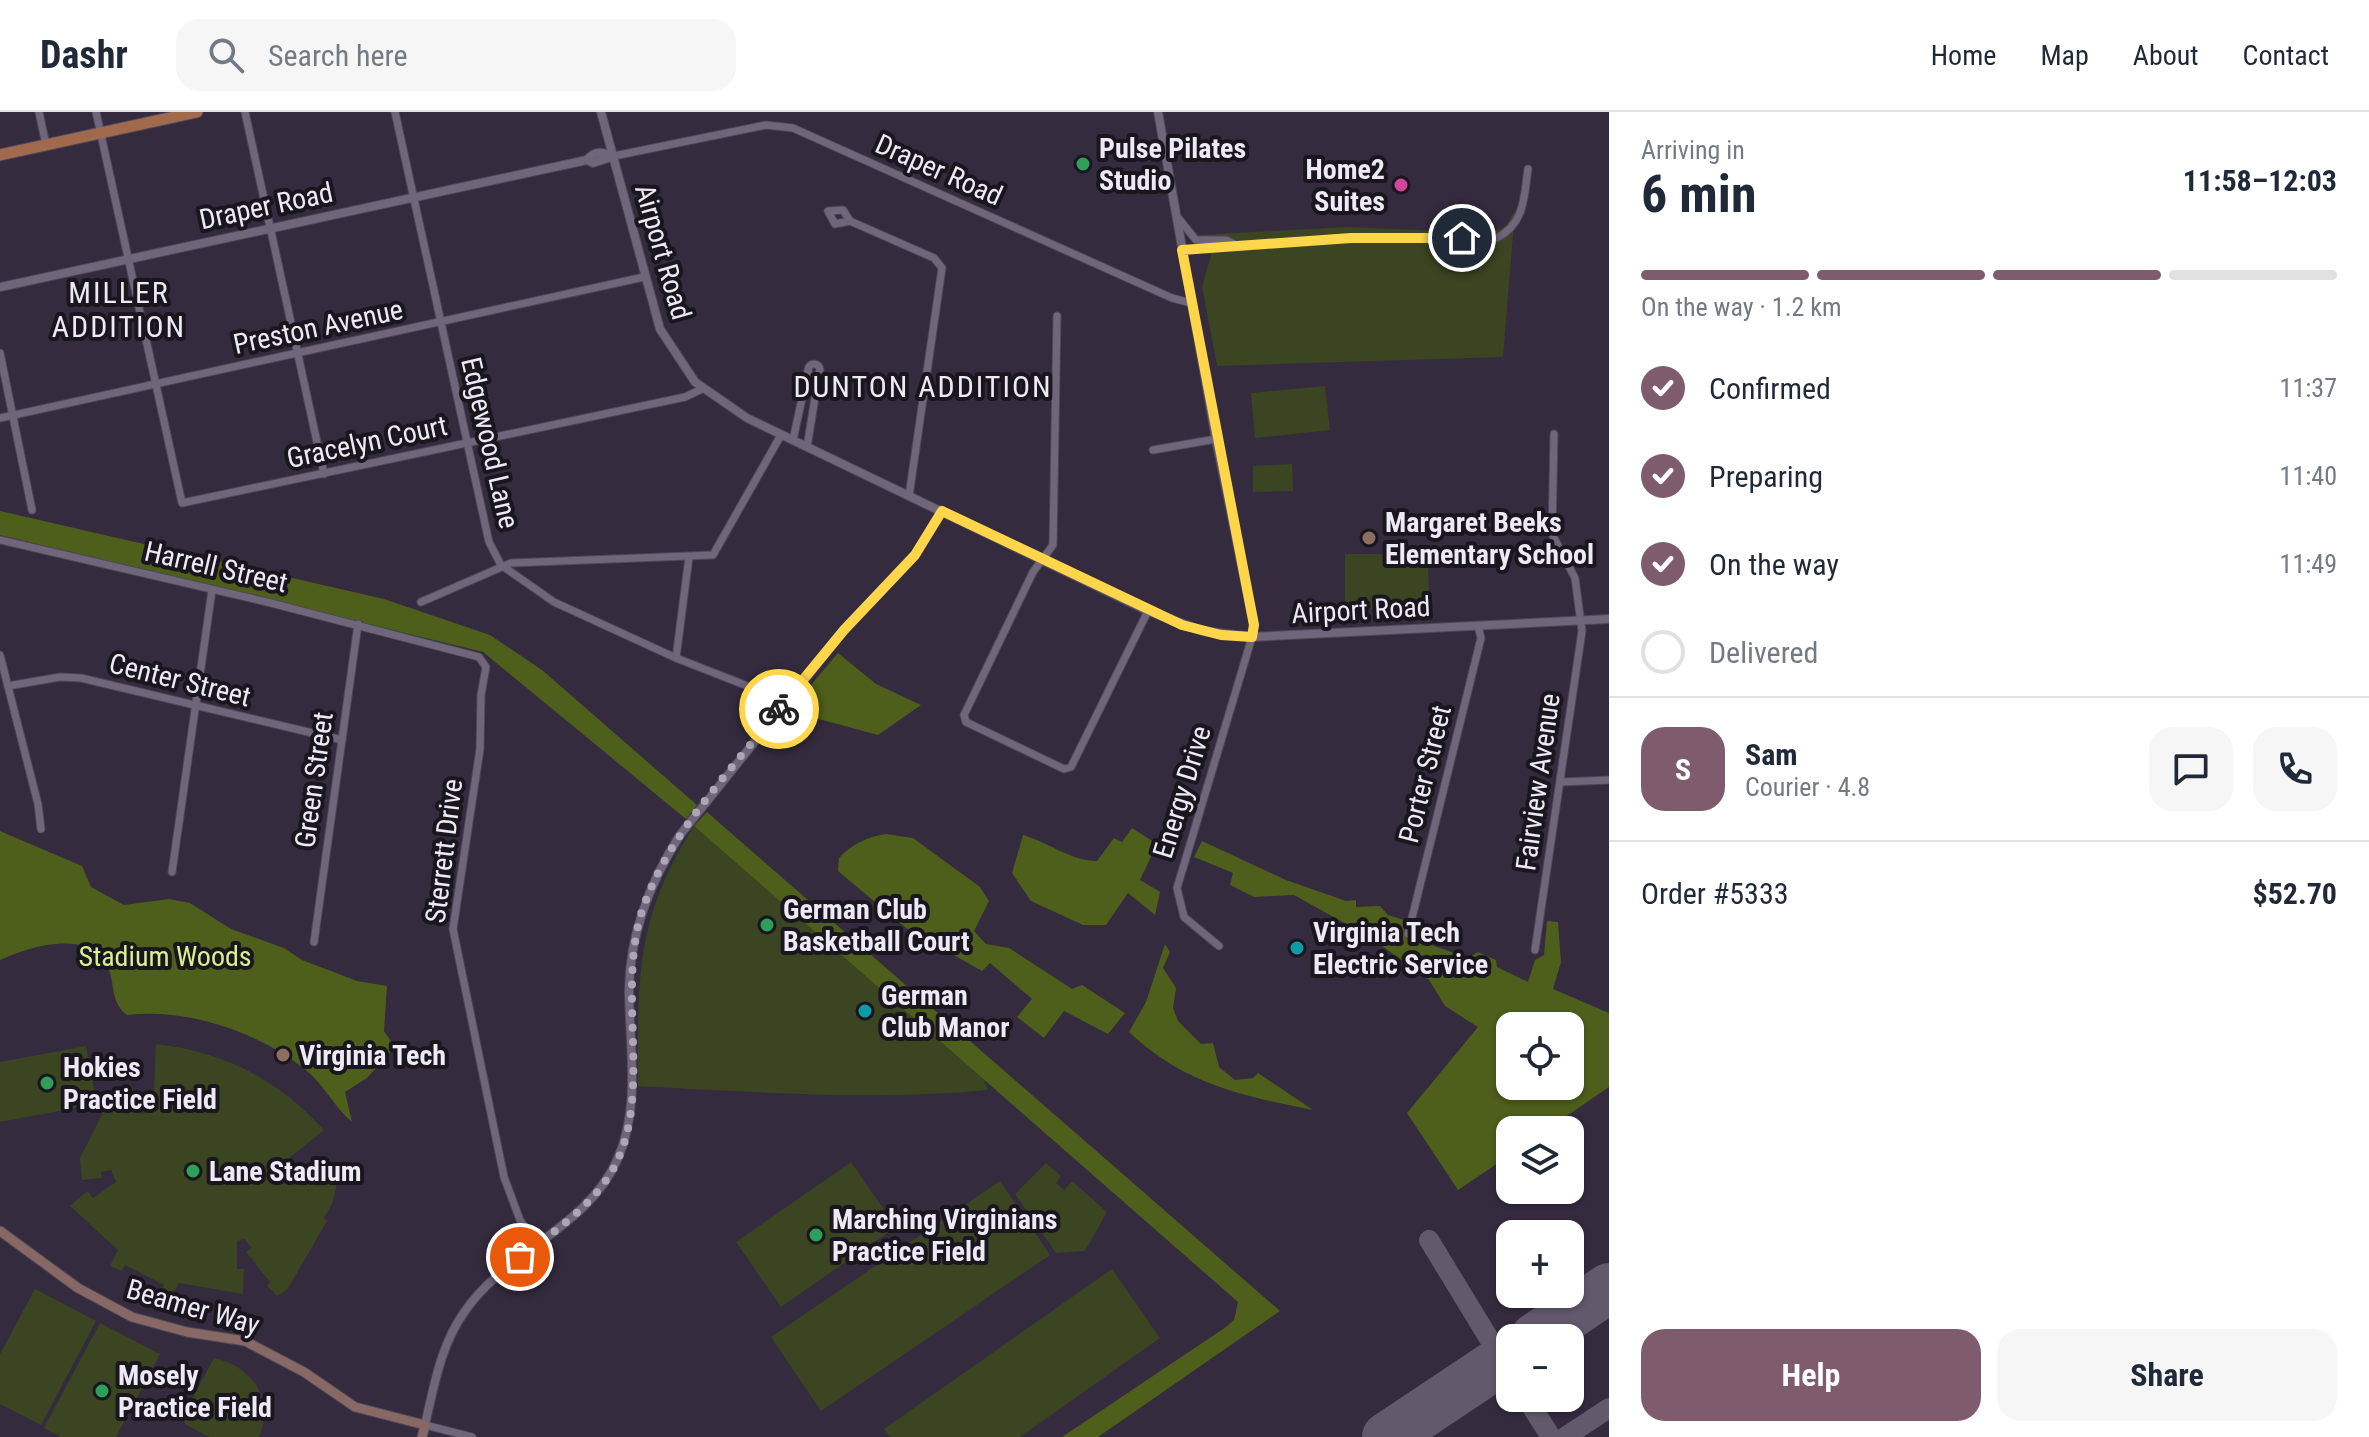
<!DOCTYPE html>
<meta charset="utf-8">
<style>
:root{--surface:#fff;--page:#f6f6f7;--text:#1f2937;--muted:#747a83;--line:#e0e1e3;--accent:#7e5c6d}
body{margin:0;font-family:"Roboto Condensed",sans-serif;background:var(--page);color:var(--text);height:100vh;display:flex;flex-direction:column;font-size:30px;white-space:nowrap}
*{box-sizing:border-box;margin:0}
p{font-size:26px;color:var(--muted)}
.icon{flex:none;width:44px;height:44px;fill:none;stroke:currentColor;stroke-width:2;stroke-linecap:round;stroke-linejoin:round}
.map{position:relative;flex:1;overflow:hidden}
.panel{display:flex;flex-direction:column;background:var(--surface);width:760px}
.panel>*{flex:none}
.controls{position:absolute;left:1496px;top:900px;display:grid;gap:16px}
.controls a{display:grid;place-items:center;width:88px;height:88px;border-radius:16px;background:var(--surface);box-shadow:0 2px 6px #0004;font-size:40px}
.pin{position:absolute;display:grid;place-items:center;width:68px;height:68px;color:#fff;margin:-34px;border:4px solid #fff;border-radius:50%;box-shadow:0 2px 8px #0007}
.courier{position:absolute;display:grid;place-items:center;width:80px;height:80px;margin:-40px;border:6px solid #ffd54a;border-radius:50%;background:#fff;color:#222;box-shadow:0 2px 10px #0007}
.overview em{font-style:normal;font-weight:700}
.overview div{display:flex;flex-direction:column-reverse}
.overview{display:flex;align-items:center;justify-content:space-between;height:136px;padding:0 32px}
h1{font-size:52px;font-weight:700;line-height:60px}
.bar{display:grid;grid-template-columns:repeat(4,1fr);gap:12px 8px;align-content:center;height:96px;padding:0 32px}
.bar i{height:10px;border-radius:6px;background:var(--line)}
.bar .selected{background:var(--accent)}
.bar p{grid-column:span 4}
.line{display:flex;align-items:center;gap:20px;padding:0 32px;border-top:2px solid var(--line)}
.line div{flex:1}
.round{display:grid;place-items:center;flex:none;width:84px;height:84px;border-radius:24px;background:var(--page)}
ol{padding:0 32px;list-style:none}
li{display:flex;align-items:center;gap:24px;height:88px}
li p{margin-inline-start:auto}
li .icon{padding:8px;border-radius:50%;background:var(--accent);color:#fff;stroke-width:4}
li:last-child{color:var(--muted)}
li i{width:44px;height:44px;border:4px solid var(--line);border-radius:50%}
.action{display:flex;gap:16px;margin-top:auto;padding:16px 32px}
.action a{flex:1;height:92px;border-radius:24px;background:var(--accent);color:#fff;font-size:32px;font-weight:700;line-height:92px;text-align:center}
.action a+a{background:var(--page);color:var(--text)}
header{display:flex;align-items:center;gap:48px;box-sizing:border-box;height:112px;padding:0 40px;background:var(--surface);border-bottom:2px solid var(--line)}
header strong{font-size:38px}
nav{display:flex;gap:44px;margin-inline-start:auto;font-size:28px}
.search{width:560px;height:72px;background:var(--page);display:flex;align-items:center;gap:20px;box-sizing:border-box;padding:0 28px;border-radius:24px;color:var(--muted);font-size:30px}
main{display:flex;flex:1;min-height:0}
.map>svg:first-child{display:block}
.green{fill:#3b4521}
.forest{fill:#4e5e1b;fill-rule:evenodd}
.lines{fill:none;stroke-linecap:round;stroke-linejoin:round}
.taxiway{stroke:#625a6c;stroke-width:20}
.runway{stroke:#625a6c;stroke-width:50}
.minor-casing{stroke:#4e4757;stroke-width:9}
.tertiary-casing{stroke:#4e4757;stroke-width:10}
.secondary-casing{stroke:#4e4757;stroke-width:11}
.primary-casing{stroke:#4e4757;stroke-width:13}
.minor{stroke:#6f667b;stroke-width:7}
.tertiary{stroke:#6f667b;stroke-width:8}
.secondary{stroke:#886864;stroke-width:9}
.primary{stroke:#a26a4d;stroke-width:11}
.done{stroke:#ada6b6;stroke-width:8;stroke-dasharray:0 14.4}
.route{stroke:#ffd54a;stroke-width:10}
.leisure-dot{fill:#2e9e5b;stroke:#1a161e;stroke-width:3}
.hotel-dot{fill:#d1479c;stroke:#1a161e;stroke-width:3}
.education-dot{fill:#8d6e63;stroke:#1a161e;stroke-width:3}
.culture-dot{fill:#0f9aa8;stroke:#1a161e;stroke-width:3}
.labels{text-anchor:middle;dominant-baseline:central;stroke-width:8;stroke-linejoin:round;paint-order:stroke}
.poi-label{font-size:28px;font-weight:bold;fill:#eee9f6;stroke:#1a161e;text-anchor:start}
.street-label{font-size:28px;fill:#eee9f6;stroke:#1a161e}
.park-label{font-size:28px;fill:#d7f192;stroke:#1a161e}
.neighbourhood-label{font-size:30px;letter-spacing:2px;fill:#eee9f6;stroke:#1a161e}
</style>
<header>
<strong>Dashr</strong>
<div class="search"><svg class="icon" aria-label="search" viewBox="0 0 24 24"><circle cx="10" cy="10" r="6"/><path d="M15 15l6 6"/></svg>Search here</div>
<nav><a>Home</a><a>Map</a><a>About</a><a>Contact</a></nav>
</header>
<main>
<div class="map">
<svg width="1609" height="1325" viewBox="0 0 1609 1325">
<rect width="100%" height="100%" fill="#342b3e"/>
<!-- green -->
<g class="green">
<polygon points="1515,98 1503,245 1217,254 1202,175 1211,143 1200,123 1347,115 1489,121 1506,114"/>
<polygon points="1325,274 1330,318 1255,326 1251,281"/>
<polygon points="1292,352 1293,379 1253,380 1253,354"/>
<polygon points="1345,442 1428,442 1429,497 1345,497"/>
<path d="M694 714 984 968 988 978C873 989 754 980 638 974 638 868 634 808 694 714Z"/>
<path d="M156 932C224 940 278 967 324 1018L272 1060 276 1068H286L287 1061 339 1060 333 1090 324 1106 327 1109 287 1178 277 1184 267 1174 270 1170 246 1140 252 1136 244 1127 237 1129V1157H244L243 1182 179 1171 171 1184 161 1179 164 1173 125 1153 122 1159 110 1154 118 1138 70 1094 87 1079 93 1086 116 1070 111 1058 101 1060V1066L82 1068 80 1046 112 983 130 972 140 988 134 992 140 1002 153 999Z"/>
<polygon points="86,934 97,992 0,1010 0,950"/>
<polygon points="851,1050 896,1115 781,1195 736,1130"/>
<polygon points="1046,1051 1061,1064 1056,1071 1064,1078 1072,1069 1107,1100 1085,1139 1056,1141 1015,1082"/>
<polygon points="1000,1069 1050,1143 821,1299 771,1225"/>
<polygon points="1112,1157 1160,1226 1020,1325 890,1325 884,1317"/>
<polygon points="35,1177 96,1209 41,1313 0,1292 0,1242"/>
<polygon points="100,1211 160,1242 116,1325 61,1325 44,1316"/>
<path d="M214 1246C252 1254 275 1287 259 1325H209L185 1312 182 1305Z"/>
</g>
<!-- forest -->
<g class="forest">
<polygon points="0,399 384,487 490,523 542,558 697,693 686,707 483,540 0,423"/>
<polygon points="838,541 876,572 921,593 878,623 789,599"/>
<polygon points="707,700 1280,1199 1098,1325 1062,1325 1226,1215 1234,1208 1238,1190 694,714"/>
<path d="M1132 716 1157 732 1140 768 1160 780 1155 803 1128 781 1106 813H1083L1031 789 1012 761 1023 723C1048 730 1071 749 1097 749L1114 726 1122 730Z"/>
<path d="M0 719 82 754 91 775 124 793 169 787 190 791 231 817 284 836 302 848 357 869 387 874 384 919 395 935 367 966 345 980 352 1010C334 995 325 974 307 959 259 920 188 896 127 903 109 890 116 868 106 851 85 817 28 835 0 848Z"/>
<path d="M886 722 913 726 980 775 989 789 974 819 986 832 1009 836 1072 877 1082 873 1125 901 1108 922 1064 899 1044 926 1017 905 1032 887 990 851 982 859 906 816 838 759 839 746C852 732 867 725 886 722Z"/>
<path d="M1202 729 1286 768 1346 789 1356 788V795L1380 794 1388 803 1404 808V823L1468 846 1478 840 1496 848 1497 855 1528 870 1535 848 1544 843 1547 809 1558 810 1561 850 1553 877 1609 901V975L1546 1018H1510V1043L1458 1078 1407 1001 1478 915 1445 894 1429 868 1371 826 1294 783 1254 785 1230 773 1233 761 1194 745ZM1510 914H1570V974H1510Z"/>
<path d="M1165 832 1170 840 1163 856 1176 876 1173 896 1178 909 1201 932 1213 931 1219 955 1235 968 1253 966 1258 961 1313 998C1242 984 1184 972 1129 920L1146 890Z"/>
</g>
<g class="lines">
<!-- taxiway -->
<g class="taxiway">
<polyline points="1429,1128 1510,1261"/>
<polyline points="1526,1286 1551,1325"/>
<polyline points="1565,1325 1609,1296"/>
</g>
<!-- runway -->
<g class="runway">
<polyline points="1535,1226 1609,1176"/>
<polyline points="1387,1325 1510,1243"/>
</g>
<!-- minor casing -->
<g class="minor-casing">
<g id="minor">
<polyline points="39,0 46,33"/>
<polyline points="96,0 182,391 685,285 702,277"/>
<polyline points="245,0 324,362"/>
<polyline points="395,0 489,430 501,453 554,490 676,546 786,589"/>
<polyline points="614,44 766,13 793,16 1172,186 1191,191"/>
<polyline points="1179,107 1196,128 1226,128 1234,132"/>
<polyline points="850,109 835,112 828,99 843,98 850,109 934,146 942,156 909,384"/>
<path d="M1182 138 1351 126H1497C1525 111 1524 85 1528 57"/>
<polyline points="1057,204 1053,433 1033,460 964,603 966,610 1064,657 1071,655 1148,499"/>
<polyline points="0,241 32,398"/>
<circle cx="814" cy="258" r="6"/>
<polyline points="0,306 644,165"/>
<polyline points="793,328 808,259"/>
<polyline points="807,335 819,261"/>
<polyline points="1153,338 1216,327"/>
<polyline points="0,428 267,490 479,545 486,555 481,583 480,637 453,817 504,1065 520,1108 536,1133"/>
<polyline points="421,490 511,451 713,443 781,323"/>
<polyline points="0,543 38,692 41,717"/>
<polyline points="676,546 689,445"/>
<polyline points="8,574 60,565 81,566 342,628"/>
<polyline points="1560,670 1609,668"/>
<polyline points="172,760 212,478"/>
<polyline points="1408,822 1481,526 1478,514"/>
<polyline points="314,830 358,512"/>
<polyline points="1219,834 1184,805 1177,776 1252,525"/>
<polyline points="1535,838 1582,519 1575,466 1552,422 1554,322"/>
<polyline points="425,1313 472,1325"/>
</g>
</g>
<!-- tertiary casing -->
<g class="tertiary-casing">
<g id="tertiary">
<polyline points="601,0 660,217 695,270 747,306 1148,499 1203,519 1252,525 1609,507"/>
<polyline points="1158,0 1216,327 1254,513 1252,525"/>
<polyline points="587,48 593,51 614,44"/>
<path d="M0 175 587 48C595 38 603 40 614 44"/>
<path d="M425 1313C434 1274 441 1232 465 1199 506 1139 589 1115 618 1046 641 993 629 932 629 877 630 820 650 770 680 723L844 518 915 443 942 399"/>
</g>
</g>
<!-- secondary casing -->
<g class="secondary-casing">
<polyline id="secondary" points="0,1119 78,1176 132,1205 187,1220 245,1229 304,1260 355,1295 425,1313 422,1325"/>
</g>
<!-- primary casing -->
<g class="primary-casing">
<polyline id="primary" points="0,43 197,0"/>
</g>
<!-- minor -->
<use href="#minor" class="minor"/>
<!-- tertiary -->
<use href="#tertiary" class="tertiary"/>
<!-- secondary -->
<use href="#secondary" class="secondary"/>
<!-- primary -->
<use href="#primary" class="primary"/>
</g>
<g class="lines">
<!-- done -->
<path class="done" d="M520 1145C552 1121 587 1098 609 1064 657 989 614 881 643 796 669 721 731 659 779 597"/>
<!-- route -->
<polyline class="route" points="779,597 844,518 915,443 942,399 1182,513 1221,523 1252,525 1254,513 1182,138 1351,126 1462,126"/>
</g>
<!-- markers -->
<g class="leisure-dot">
<circle cx="1083" cy="52" r="8"/>
<circle cx="767" cy="813" r="8"/>
<circle cx="47" cy="971" r="8"/>
<circle cx="193" cy="1059" r="8"/>
<circle cx="816" cy="1123" r="8"/>
<circle cx="102" cy="1279" r="8"/>
</g>
<circle class="hotel-dot" cx="1401" cy="73" r="8"/>
<g class="education-dot">
<circle cx="1369" cy="426" r="8"/>
<circle cx="283" cy="943" r="8"/>
</g>
<g class="culture-dot">
<circle cx="1297" cy="836" r="8"/>
<circle cx="865" cy="899" r="8"/>
</g>
<g class="labels">
<!-- poi labels -->
<g class="poi-label">
<text x="1099" y="36">Pulse Pilates<tspan x="1099" dy="32">Studio</tspan></text>
<text x="1385" y="57" text-anchor="end">Home2<tspan x="1385" dy="32">Suites</tspan></text>
<text x="1385" y="410">Margaret Beeks<tspan x="1385" dy="32">Elementary School</tspan></text>
<text x="783" y="797">German Club<tspan x="783" dy="32">Basketball Court</tspan></text>
<text x="1313" y="820">Virginia Tech<tspan x="1313" dy="32">Electric Service</tspan></text>
<text x="881" y="883">German<tspan x="881" dy="32">Club Manor</tspan></text>
<text x="299" y="943">Virginia Tech</text>
<text x="63" y="955">Hokies<tspan x="63" dy="32">Practice Field</tspan></text>
<text x="209" y="1059">Lane Stadium</text>
<text x="832" y="1107">Marching Virginians<tspan x="832" dy="32">Practice Field</tspan></text>
<text x="118" y="1263">Mosely<tspan x="118" dy="32">Practice Field</tspan></text>
</g>
<!-- street labels -->
<g class="street-label">
<text transform="translate(939 58) rotate(24)">Draper Road</text>
<text transform="translate(266 94) rotate(-12)">Draper Road</text>
<text transform="translate(663 140) rotate(74)">Airport Road</text>
<text transform="translate(318 215) rotate(-12)">Preston Avenue</text>
<text transform="translate(367 330) rotate(-12)">Gracelyn Court</text>
<text transform="translate(490 331) rotate(77)">Edgewood Lane</text>
<text transform="translate(216 455) rotate(13)">Harrell Street</text>
<text transform="translate(1361 498) rotate(-3)">Airport Road</text>
<text transform="translate(180 568) rotate(14)">Center Street</text>
<text transform="translate(1425 662) rotate(-76)">Porter Street</text>
<text transform="translate(314 668) rotate(-82)">Green Street</text>
<text transform="translate(1538 670) rotate(-82)">Fairview Avenue</text>
<text transform="translate(1182 680) rotate(-73)">Energy Drive</text>
<text transform="translate(444 739) rotate(-83)">Sterrett Drive</text>
<text transform="translate(193 1195) rotate(16)">Beamer Way</text>
</g>
<!-- park labels -->
<g class="park-label">
<text x="165" y="844">Stadium Woods</text>
</g>
<!-- neighbourhood labels -->
<g class="neighbourhood-label">
<text x="119" y="180">MILLER<tspan x="119" dy="34">ADDITION</tspan></text>
<text x="923" y="274">DUNTON ADDITION</text>
</g>
</g>
</svg>
<div class="controls">
<a><svg class="icon" aria-label="locate" viewBox="0 0 24 24"><circle cx="12" cy="12" r="6"/><path d="M12 2v4M12 18v4M2 12h4M18 12h4"/></svg></a>
<a><svg class="icon" aria-label="layers" viewBox="0 0 24 24"><path d="M12 4l9 5-9 5-9-5zM3 14l9 5 9-5"/></svg></a>
<a>+</a>
<a>−</a>
</div>
<div class="pin" style="left:520px;top:1145px;background:#ea580c"><svg class="icon" aria-label="bag" viewBox="0 0 24 24"><path d="M5 8h14l-1 12H6zM9 8a3 3 0 0 1 6 0"/></svg></div>
<div class="pin" style="left:1462px;top:126px;background:#1f2937"><svg class="icon" aria-label="home" viewBox="0 0 24 24"><path d="M3 11l9-7 9 7M6 9v11h12V9"/></svg></div>
<div class="courier" style="left:779px;top:597px"><svg class="icon" aria-label="bike" viewBox="0 0 24 24"><circle cx="6" cy="16" r="4"/><circle cx="18" cy="16" r="4"/><path d="M6 16l4-8h5l3 8M10 8l3 8H6M13 5h3"/></svg></div>
</div>
<section class="panel">
<div class="overview"><div><h1>6 min</h1><p>Arriving in</p></div><em>11:58–12:03</em></div>
<div class="bar"><i class="selected"></i><i class="selected"></i><i class="selected"></i><i></i><p>On the way · 1.2 km</p></div>
<ol>
<li><svg class="icon" aria-label="check" viewBox="0 0 24 24"><path d="M5 12l5 5 9-10"/></svg>Confirmed<p>11:37</p></li>
<li><svg class="icon" aria-label="check" viewBox="0 0 24 24"><path d="M5 12l5 5 9-10"/></svg>Preparing<p>11:40</p></li>
<li><svg class="icon" aria-label="check" viewBox="0 0 24 24"><path d="M5 12l5 5 9-10"/></svg>On the way<p>11:49</p></li>
<li><i></i>Delivered</li>
</ol>
<div class="line" style="height:144px"><b class="round" style="background:var(--accent);color:#fff">S</b><div><b>Sam</b><p>Courier · 4.8</p></div><a class="round"><svg class="icon" aria-label="chat" viewBox="0 0 24 24"><path d="M4 5h16v11H9l-5 4z"/></svg></a><a class="round"><svg class="icon" aria-label="phone" viewBox="0 0 24 24"><path d="M5 4h4l2 5-3 2q2 4 5 5l2-3 5 2v4C11 20 4 13 5 4z"/></svg></a></div>
<div class="line" style="height:104px"><div>Order #5333</div><b>$52.70</b></div>
<div class="action"><a>Help</a><a>Share</a></div>
</section>
</main>
